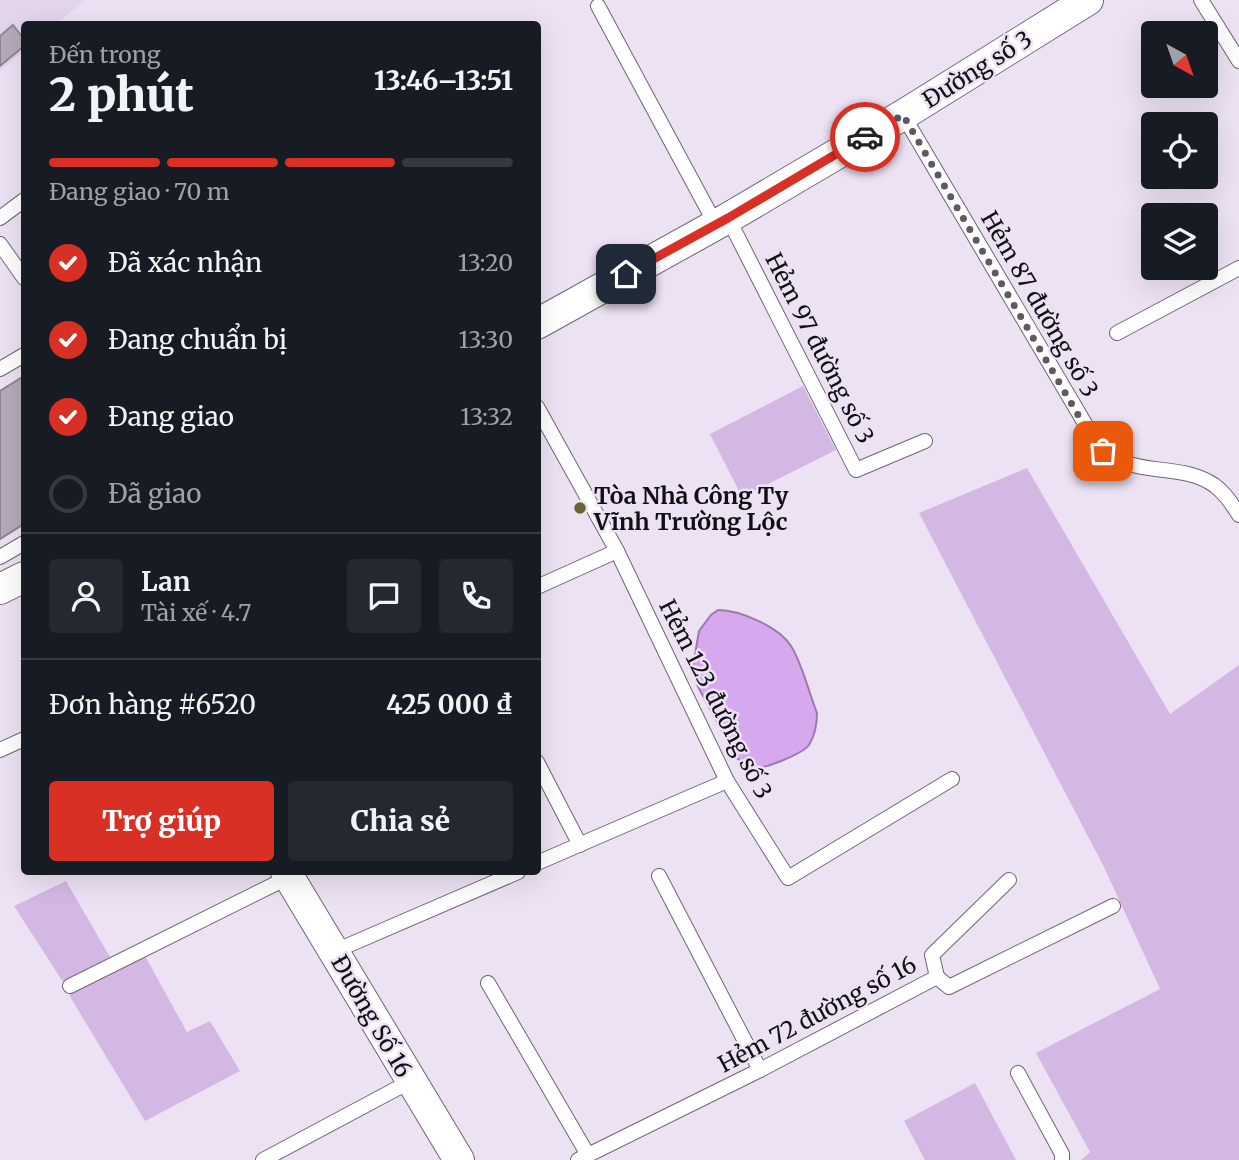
<!DOCTYPE html>
<html lang="vi">
<meta charset="utf-8">
<style>
:root{--surface:#171b24;--page:#242831;--text:#f1f3f6;--muted:#9ea1a6;--line:#363941;--accent:#d93025}
body{margin:0;font-family:Merriweather,serif;background:var(--page);color:var(--text);height:100vh;display:flex;flex-direction:column;font-size:26px;white-space:nowrap}
*{box-sizing:border-box;margin:0}
p{font-size:23px;color:var(--muted)}
.icon{flex:none;width:38px;height:38px;fill:none;stroke:currentColor;stroke-width:2;stroke-linecap:round;stroke-linejoin:round}
.map{position:relative;flex:1;overflow:hidden}
.sheet{position:absolute;left:21px;top:21px;width:520px;height:854px;display:flex;flex-direction:column;background:var(--surface);border-radius:7px;box-shadow:0 7px 28px #0002}
.sheet>*{flex:none}
.needle{width:46px;rotate:140deg}
.buttons{position:absolute;left:1141px;top:21px;display:grid;gap:14px}
.buttons a{display:grid;place-items:center;width:77px;height:77px;border-radius:7px;background:var(--surface);box-shadow:0 7px 28px #0002;font-size:35px}
.pin{position:absolute;display:grid;place-items:center;width:60px;height:60px;color:#fff;margin:-30px;border-radius:14px;box-shadow:0 4px 10px #0006}
.courier{position:absolute;display:grid;place-items:center;width:70px;height:70px;margin:-35px;border:5px solid #d93025;border-radius:50%;background:#fff;color:#222;box-shadow:0 2px 9px #0007}
.summary em{font-style:normal;font-weight:800}
.summary div{display:flex;flex-direction:column-reverse}
.summary{display:flex;align-items:center;justify-content:space-between;height:119px;padding:0 28px}
h1{font-size:46px;font-weight:800;line-height:52px}
.bar{display:grid;grid-template-columns:repeat(4,1fr);gap:10px 7px;align-content:center;height:84px;padding:0 28px}
.bar i{height:9px;border-radius:5px;background:var(--line)}
.bar .current{background:var(--accent)}
.bar p{grid-column:span 4}
.line{display:flex;align-items:center;gap:18px;padding:0 28px;border-top:2px solid var(--line)}
.line div{flex:1}
.round{display:grid;place-items:center;flex:none;width:74px;height:74px;border-radius:7px;background:var(--page)}
ol{padding:0 28px;list-style:none}
li{display:flex;align-items:center;gap:21px;height:77px}
li p{margin-inline-start:auto}
li .icon{padding:7px;border-radius:50%;background:var(--accent);color:#fff;stroke-width:4}
li:last-child{color:var(--muted)}
li i{width:38px;height:38px;border:4px solid var(--line);border-radius:50%}
.button{display:flex;gap:14px;margin-top:auto;padding:14px 28px}
.button a{flex:1;height:80px;border-radius:7px;background:var(--accent);color:#fff;font-size:28px;font-weight:800;line-height:80px;text-align:center}
.button a+a{background:var(--page);color:var(--text)}
.map>svg:first-child{display:block}
.built{fill:#e4d4ec}
.green{fill:#d4b8e4}
.water{fill:#d6a9ee;stroke:#9b7bad;stroke-width:2}
.building{fill:#b5aabb;stroke:#8f8595;stroke-width:2}
.lines{fill:none;stroke-linecap:round;stroke-linejoin:round}
.service-casing{stroke:#6e6574;stroke-width:16}
.minor-casing{stroke:#6e6574;stroke-width:32}
.service{stroke:#fff;stroke-width:14}
.minor{stroke:#fff;stroke-width:30}
.done{stroke:#5f5962;stroke-width:7;stroke-dasharray:0 12.6}
.route{stroke:#d93025;stroke-width:9}
.poi-dot{fill:#6a6431;stroke:#ede2f4;stroke-width:2.5}
.labels{text-anchor:middle;dominant-baseline:central;stroke-width:5;stroke-linejoin:round;paint-order:stroke}
.street-label{font-size:23px;fill:#120f14;stroke:#ede2f4}
.poi-label{font-size:23px;font-weight:bold;fill:#120f14;stroke:#ede2f4;text-anchor:start}
</style>
<div class="map">
<svg width="1239" height="1160" viewBox="0 0 1239 1160">
<rect width="100%" height="100%" fill="#ede2f4"/>
<!-- built -->
<polygon class="built" points="0,0 85,0 56,24 24,24 24,51 0,71"/>
<!-- green -->
<g class="green">
<polygon points="803,386 836,450 742,497 710,434"/>
<polygon points="1027,468 1170,714 1239,665 1239,1160 1081,1160 1090,1152 1036,1053 1160,989 1104,867 919,513"/>
<polygon points="66,881 110,957 63,982 14,906"/>
<polygon points="145,956 187,1032 210,1021 240,1071 145,1121 69,995"/>
<polygon points="975,1083 1016,1160 925,1160 904,1121"/>
</g>
<!-- water -->
<path class="water" d="M718 610C740 610 779 627 791 646 802 663 809 693 817 713 817 724 815 735 809 745 802 754 765 769 754 768 746 767 741 762 736 757L697 685 693 666 699 631 711 615Z"/>
<!-- building -->
<g class="building">
<polygon points="13,25 24,39 24,46 0,66 0,36"/>
<polygon points="24,376 24,524 0,539 0,391"/>
</g>
<g class="lines">
<!-- service casing -->
<g class="service-casing">
<g id="service">
<polyline points="1201,0 1239,61"/>
<polyline points="598,6 716,225"/>
<path d="M903 115 1097 444C1131 481 1177 460 1214 485 1225 493 1232 504 1239 515"/>
<polyline points="0,218 24,200"/>
<polyline points="728,218 856,470 925,441"/>
<polyline points="0,244 24,278"/>
<polyline points="1117,333 1239,268"/>
<polyline points="0,369 24,355"/>
<polyline points="537,407 617,551 727,781 788,878 952,779"/>
<polyline points="0,557 24,543"/>
<polyline points="537,587 617,551"/>
<polyline points="0,750 24,739"/>
<polyline points="537,762 580,845"/>
<polyline points="537,863 727,781"/>
<polyline points="659,876 760,1070"/>
<polyline points="335,951 518,872"/>
<polyline points="937,977 932,955 1009,880"/>
<polyline points="488,983 588,1155"/>
<polyline points="70,986 289,877"/>
<polyline points="1018,1073 1062,1154 1062,1160"/>
<polyline points="263,1160 411,1081"/>
<polyline points="578,1160 760,1070 937,977 949,987 1113,906"/>
</g>
</g>
<!-- minor casing -->
<g class="minor-casing">
<g id="minor">
<polyline points="537,324 728,218 903,115 1088,0"/>
<polyline points="0,589 24,577"/>
<polyline points="286,872 459,1160"/>
</g>
</g>
<!-- service -->
<use href="#service" class="service"/>
<!-- minor -->
<use href="#minor" class="minor"/>
</g>
<g class="lines">
<!-- done -->
<polyline class="done" points="865,137 903,115 1091,437 1103,451"/>
<!-- route -->
<polyline class="route" points="626,274 728,218 865,137"/>
</g>
<!-- markers -->
<circle class="poi-dot" cx="580" cy="508" r="7"/>
<g class="labels">
<!-- street labels -->
<g class="street-label">
<text transform="translate(977 69) rotate(-32)">Đường số 3</text>
<text transform="translate(1040 304) rotate(60)">Hẻm 87 đường số 3</text>
<text transform="translate(820 348) rotate(63)">Hẻm 97 đường số 3</text>
<text transform="translate(716 699) rotate(63)">Hẻm 123 đường số 3</text>
<text transform="translate(817 1014) rotate(-28)">Hẻm 72 đường số 16</text>
<text transform="translate(372 1016) rotate(60)">Đường Số 16</text>
</g>
<!-- poi labels -->
<g class="poi-label">
<text x="594" y="495">Tòa Nhà Công Ty<tspan x="594" dy="26">Vĩnh Trường Lộc</tspan></text>
</g>
</g>
</svg>
<div class="buttons">
<a><svg class="needle" viewBox="-14 -14 28 28"><path d="M0-13l5 13h-10z" fill="#e53935"/><path d="M0 13l5-13h-10z" fill="#9ea1a6"/></svg></a>
<a><svg class="icon" aria-label="locate" viewBox="0 0 24 24"><circle cx="12" cy="12" r="6"/><path d="M12 2v4M12 18v4M2 12h4M18 12h4"/></svg></a>
<a><svg class="icon" aria-label="layers" viewBox="0 0 24 24"><path d="M12 4l9 5-9 5-9-5zM3 14l9 5 9-5"/></svg></a>
</div>
<div class="pin" style="left:1103px;top:451px;background:#ea580c"><svg class="icon" aria-label="bag" viewBox="0 0 24 24"><path d="M5 8h14l-1 12H6zM9 8a3 3 0 0 1 6 0"/></svg></div>
<div class="pin" style="left:626px;top:274px;background:#1f2937"><svg class="icon" aria-label="home" viewBox="0 0 24 24"><path d="M3 11l9-7 9 7M6 9v11h12V9"/></svg></div>
<div class="courier" style="left:865px;top:137px"><svg class="icon" aria-label="car" viewBox="0 0 24 24"><path d="M5 17H2v-5l4-1 3-4h7l3 4 3 1v5h-3M9 17h6M6 11h13"/><circle cx="7" cy="17" r="2"/><circle cx="17" cy="17" r="2"/></svg></div>
<section class="sheet">
<div class="summary"><div><h1>2 phút</h1><p>Đến trong</p></div><em>13:46–13:51</em></div>
<div class="bar"><i class="current"></i><i class="current"></i><i class="current"></i><i></i><p>Đang giao · 70 m</p></div>
<ol>
<li><svg class="icon" aria-label="check" viewBox="0 0 24 24"><path d="M5 12l5 5 9-10"/></svg>Đã xác nhận<p>13:20</p></li>
<li><svg class="icon" aria-label="check" viewBox="0 0 24 24"><path d="M5 12l5 5 9-10"/></svg>Đang chuẩn bị<p>13:30</p></li>
<li><svg class="icon" aria-label="check" viewBox="0 0 24 24"><path d="M5 12l5 5 9-10"/></svg>Đang giao<p>13:32</p></li>
<li><i></i>Đã giao</li>
</ol>
<div class="line" style="height:126px"><a class="round"><svg class="icon" aria-label="person" viewBox="0 0 24 24"><circle cx="12" cy="8" r="4"/><path d="M4 21q1-7 8-7t8 7"/></svg></a><div><b>Lan</b><p>Tài xế · 4.7</p></div><a class="round"><svg class="icon" aria-label="chat" viewBox="0 0 24 24"><path d="M4 5h16v11H9l-5 4z"/></svg></a><a class="round"><svg class="icon" aria-label="phone" viewBox="0 0 24 24"><path d="M5 4h4l2 5-3 2q2 4 5 5l2-3 5 2v4C11 20 4 13 5 4z"/></svg></a></div>
<div class="line" style="height:91px"><div>Đơn hàng #6520</div><b>425 000 ₫</b></div>
<div class="button"><a>Trợ giúp</a><a>Chia sẻ</a></div>
</section>
</div>
